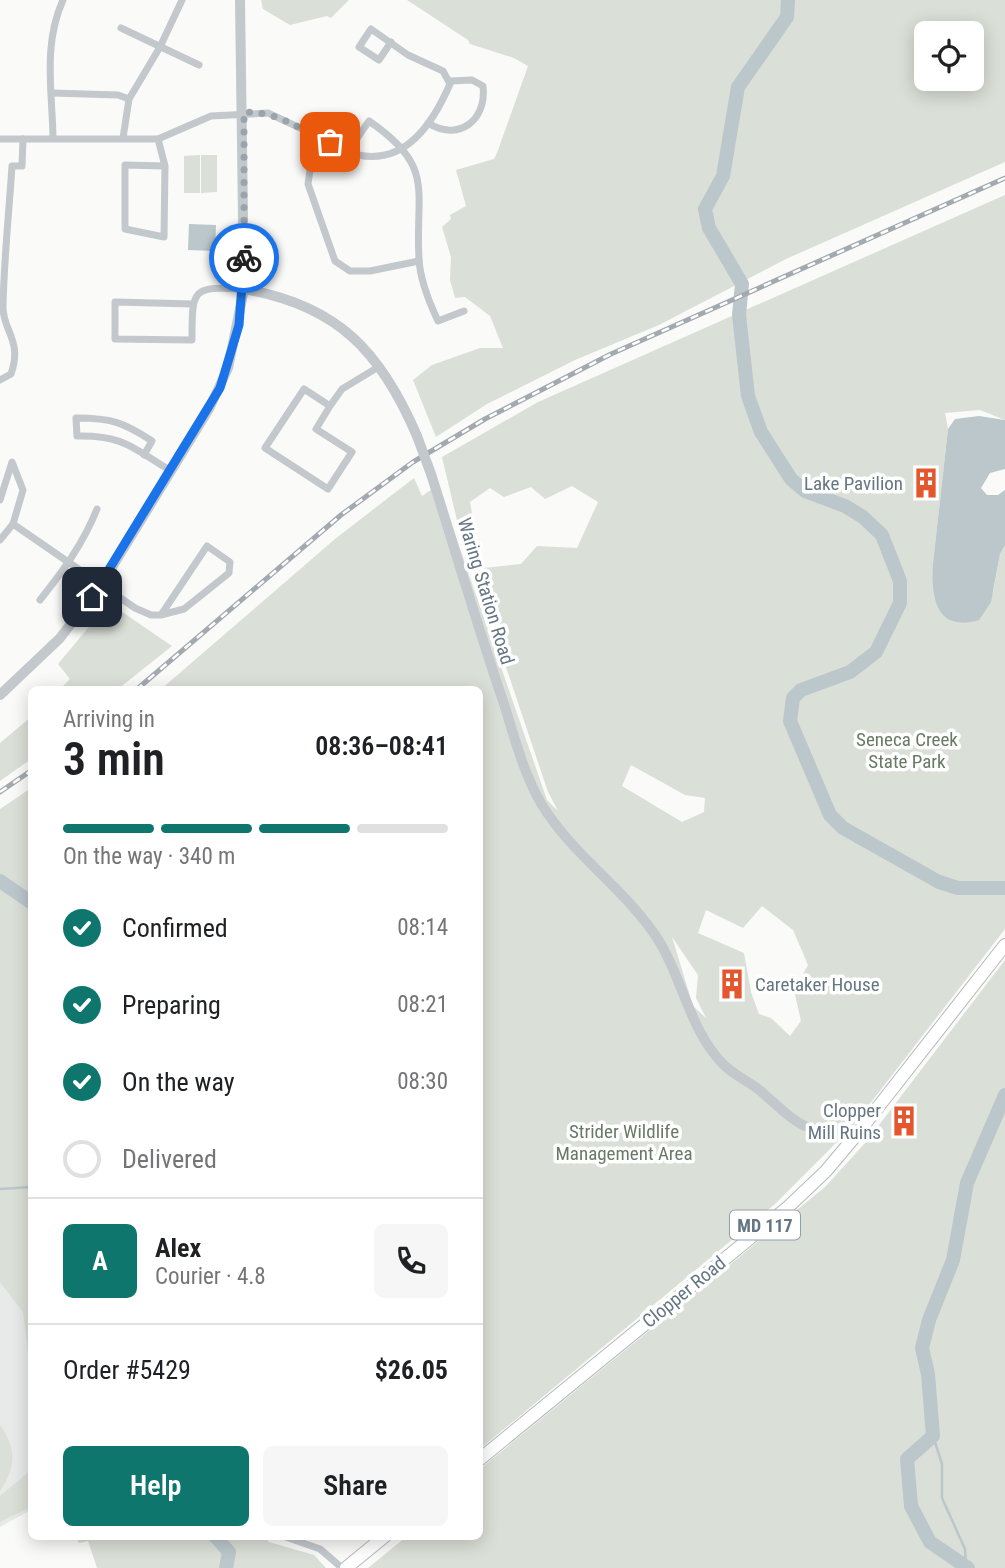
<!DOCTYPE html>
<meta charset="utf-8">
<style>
:root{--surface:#fff;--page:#f6f6f6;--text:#202124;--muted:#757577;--line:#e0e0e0;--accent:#0f766e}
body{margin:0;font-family:"Roboto Condensed",sans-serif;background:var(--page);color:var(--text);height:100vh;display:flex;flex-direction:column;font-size:26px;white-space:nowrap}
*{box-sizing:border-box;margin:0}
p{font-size:23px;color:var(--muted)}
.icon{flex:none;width:38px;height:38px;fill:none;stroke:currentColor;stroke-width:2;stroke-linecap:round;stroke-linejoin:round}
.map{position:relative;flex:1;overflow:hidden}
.sheet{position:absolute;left:28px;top:686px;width:455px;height:854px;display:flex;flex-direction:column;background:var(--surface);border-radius:10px;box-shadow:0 4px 18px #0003}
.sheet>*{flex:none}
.controls{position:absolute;left:914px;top:21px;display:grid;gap:14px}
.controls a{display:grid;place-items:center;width:70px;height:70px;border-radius:10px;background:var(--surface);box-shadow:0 4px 18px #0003;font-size:35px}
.pin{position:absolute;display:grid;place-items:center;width:60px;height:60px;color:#fff;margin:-30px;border-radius:14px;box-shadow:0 4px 10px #0006}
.courier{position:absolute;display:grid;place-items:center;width:70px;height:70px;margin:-35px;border:5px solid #1a73e8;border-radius:50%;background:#fff;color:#222;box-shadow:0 2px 9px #0007}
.headline em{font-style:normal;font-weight:600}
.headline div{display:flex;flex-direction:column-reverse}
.headline{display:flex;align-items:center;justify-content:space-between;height:119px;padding:0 35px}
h1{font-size:46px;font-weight:600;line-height:52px}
.bar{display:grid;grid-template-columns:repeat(4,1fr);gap:10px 7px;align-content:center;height:84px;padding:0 35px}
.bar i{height:9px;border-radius:5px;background:var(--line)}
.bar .current{background:var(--accent)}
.bar p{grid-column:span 4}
.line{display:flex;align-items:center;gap:18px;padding:0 35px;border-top:2px solid var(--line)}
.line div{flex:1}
.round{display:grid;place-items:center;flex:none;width:74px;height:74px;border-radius:10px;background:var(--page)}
ol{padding:0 35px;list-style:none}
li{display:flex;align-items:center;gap:21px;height:77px}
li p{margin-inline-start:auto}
li .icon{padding:7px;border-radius:50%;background:var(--accent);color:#fff;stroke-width:4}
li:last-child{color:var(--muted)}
li i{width:38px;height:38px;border:4px solid var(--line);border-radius:50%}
.cta{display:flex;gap:14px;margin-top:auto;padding:14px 35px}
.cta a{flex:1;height:80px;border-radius:10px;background:var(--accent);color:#fff;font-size:28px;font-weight:600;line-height:80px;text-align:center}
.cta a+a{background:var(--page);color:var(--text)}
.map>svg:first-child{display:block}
.built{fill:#e8e9e9}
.green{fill:#dadfd7;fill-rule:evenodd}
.water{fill:#bbc7cb}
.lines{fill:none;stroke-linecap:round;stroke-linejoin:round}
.stream{stroke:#bbc7cb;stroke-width:2.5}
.river{stroke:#bbc7cb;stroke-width:14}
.primary-casing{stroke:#b5babe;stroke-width:14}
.minor{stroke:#c3c8cc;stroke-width:7}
.tertiary{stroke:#c3c8cc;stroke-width:10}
.primary{stroke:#fff;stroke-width:12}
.rail-casing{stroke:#a2aab0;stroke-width:5}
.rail{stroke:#fff;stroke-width:2.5;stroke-dasharray:8;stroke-linecap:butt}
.tertiary-bridge{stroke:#c3c8cc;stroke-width:10}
.done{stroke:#99a4ac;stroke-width:7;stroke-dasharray:0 12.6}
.route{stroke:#1a73e8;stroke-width:9}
.labels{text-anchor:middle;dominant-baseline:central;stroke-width:7;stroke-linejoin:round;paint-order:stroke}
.shield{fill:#fff;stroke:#939fa8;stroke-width:2}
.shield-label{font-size:18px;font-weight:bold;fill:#657683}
.poi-label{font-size:19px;fill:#657683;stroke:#fff;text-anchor:end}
.street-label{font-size:19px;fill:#657683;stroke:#fff}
.park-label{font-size:19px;fill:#687a64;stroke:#fff}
</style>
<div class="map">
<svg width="1005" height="1568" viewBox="0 0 1005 1568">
<rect width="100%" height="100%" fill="#fafaf8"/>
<!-- built -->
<polygon class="built" points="0,1266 32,1304 31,1510 0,1527"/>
<!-- green -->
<g class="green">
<polygon points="261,0 349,0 331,18 327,16 290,25 263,9"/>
<path d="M407 0H1005V162L786 259 659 325 575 360 487 404 436 437 413 380 432 365 480 348H503L490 316 465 297 455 298 450 280 451 257 442 227 451 219 450 215 466 206 456 170 494 159 497 153 528 66 514 58 470 44 468 40ZM926 33H971V79H926Z"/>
<polygon points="200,155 200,193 184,193 184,156"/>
<polygon points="201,155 217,155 217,192 201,193"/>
<path d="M1005 195V420L980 410 945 413 948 429 933 563 993 593 1000 554 1005 545V929L852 1127 775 1204 480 1449V690H160L335 539 414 478 422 496 438 485 547 800 558 811 548 792 473 569 521 564 537 546 577 548 598 502 572 486 545 499 531 487 504 497 490 488 470 502 475 531 460 533 442 457 538 402ZM631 765 685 795 705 798 704 812 682 822 622 786ZM762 906 793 930 808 965 794 990 801 1021 790 1036 771 1018 759 1014 751 992 744 953 698 933 706 910 743 928ZM672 937 698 975 696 998 706 1018 693 1006Z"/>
<polygon points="109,603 172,646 118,689 60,689 70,679 58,664"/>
<polygon points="31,717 31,759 0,781 0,743"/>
<polygon points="31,788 31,1376 23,1312 0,1282 0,809"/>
<polygon points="1005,960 1005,1568 368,1568 406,1537 480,1536 480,1469 825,1187 866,1142"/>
<path d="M0 1425C17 1449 16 1467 0 1491Z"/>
<polygon points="31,1470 31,1507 0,1522 0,1496"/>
<polygon points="76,1537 263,1537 269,1542 314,1555 326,1568 97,1568 88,1541 79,1543"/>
</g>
<!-- water -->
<g class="water">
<polygon points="189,224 216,225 215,251 188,250"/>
<path d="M979 416 1005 420V469L990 473 981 488 987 495H998L1005 490V545L1000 554 991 602 979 620C935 633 931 596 933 563L948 429 955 419Z"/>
</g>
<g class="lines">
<!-- stream -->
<g class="stream">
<polyline points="0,1189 32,1187"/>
<polyline points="933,1436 942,1464 942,1498 965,1549 966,1566"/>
</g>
<!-- river -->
<g class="river">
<polyline points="788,0 787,17 738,87 723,176 705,209 709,228 742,284 739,315 748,396 761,432 791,479 805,491 845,506 863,517 882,535 900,581 900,603 876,652 850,672 801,690 793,698 790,721 830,815 843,828 939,882 958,888 1005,888"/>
<polyline points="0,881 32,903"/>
<polyline points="215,1536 229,1552 226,1568"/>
<polyline points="968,1568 930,1542 911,1506 907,1459 933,1436 928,1374 922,1348 929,1320 953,1260 967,1183 1005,1095"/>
</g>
<!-- primary casing -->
<g class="primary-casing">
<g id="primary">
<polyline points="480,1459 787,1208 826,1171 857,1134 1005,945"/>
<polyline points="346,1568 385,1536"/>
</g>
</g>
<!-- minor -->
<g class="minor">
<polyline points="121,28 199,65"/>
<polyline points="52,93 118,95 129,99"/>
<path d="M428 123C458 142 487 121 483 86L472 80 450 81"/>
<polyline points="315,136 308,184 335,261 350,271 370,271 419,261"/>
<path d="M53 137C52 90 43 44 63 0"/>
<polyline points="123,138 129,99 160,47 182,0"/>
<path d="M0 139H158L211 116 268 113 358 155C406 165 433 123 450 84L443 71 408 55 371 29 359 47 379 60 391 42"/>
<polyline points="158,139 165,166 164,237 125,229 125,165 165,166"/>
<path d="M349 150 369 121C436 167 415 189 419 259 420 280 429 302 438 321L464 311"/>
<path d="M193 304 115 302V339L192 340C192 288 192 286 244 289"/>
<path d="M0 380 11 374C23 340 2 330 3 306 4 259 9 212 12 166H22L23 139"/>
<polyline points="330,406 316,429 352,452 328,489 265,448 304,389 330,406 342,389 380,366"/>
<path d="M144 455 152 441C123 422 111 418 76 418L77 436C123 435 133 448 171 471"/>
<polyline points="0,500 12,462 23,490 13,524 0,540"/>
<polyline points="13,524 135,608 151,615 161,615 207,546 230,562 229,573 184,609 161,615"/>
<path d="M40 600C63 571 83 544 97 509"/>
<polyline points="283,1536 320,1549 342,1568"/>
</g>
<!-- tertiary -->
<g class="tertiary">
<path d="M244 289C338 305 381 352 417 436"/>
<path d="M431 474C455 549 477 625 503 701 514 735 523 773 542 805 573 856 627 890 659 941 683 980 689 1028 722 1063 734 1076 751 1082 764 1094 802 1128 804 1132 857 1134"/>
<polyline points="0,695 60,638 103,582 209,409 228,368 244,289 240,0"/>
</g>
<!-- primary -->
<use href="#primary" class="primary"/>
<!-- rail casing -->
<g class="rail-casing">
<g id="rail">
<polyline points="136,690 341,515 413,462 485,419 611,354 1005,178"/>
<polyline points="0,792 32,770"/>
</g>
</g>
<!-- rail -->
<use href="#rail" class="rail"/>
<!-- tertiary-bridge -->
<polyline class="tertiary-bridge" points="417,436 431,474"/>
</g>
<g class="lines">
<!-- done -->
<path class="done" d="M244 258V112C285 113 295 129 330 142"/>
<!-- route -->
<polyline class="route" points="92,597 220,388 239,325 244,258"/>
</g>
<!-- icons -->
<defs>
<g id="building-bare" transform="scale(2.415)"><path d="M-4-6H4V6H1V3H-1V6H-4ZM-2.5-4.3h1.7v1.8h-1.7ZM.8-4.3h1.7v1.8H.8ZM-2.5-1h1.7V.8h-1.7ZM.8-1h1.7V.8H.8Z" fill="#e4572e" stroke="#fff" stroke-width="2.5" paint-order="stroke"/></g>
</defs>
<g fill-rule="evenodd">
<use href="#building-bare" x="926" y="483"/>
<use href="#building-bare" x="732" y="984"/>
<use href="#building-bare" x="904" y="1121"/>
</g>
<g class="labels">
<!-- shield labels -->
<rect class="shield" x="730" y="1210.5" width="70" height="29" rx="5"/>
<g class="shield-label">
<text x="765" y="1225">MD 117</text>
</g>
<!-- poi labels -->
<g class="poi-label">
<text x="903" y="483">Lake Pavilion</text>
<text x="755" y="984" text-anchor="start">Caretaker House</text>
<text x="881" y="1110">Clopper<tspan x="881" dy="22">Mill Ruins</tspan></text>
</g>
<!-- street labels -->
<g class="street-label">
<text transform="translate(486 591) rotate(73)">Waring Station Road</text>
<text transform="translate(684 1292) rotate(-39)">Clopper Road</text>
</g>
<!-- park labels -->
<g class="park-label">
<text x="907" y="739">Seneca Creek<tspan x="907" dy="22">State Park</tspan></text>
<text x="624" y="1131">Strider Wildlife<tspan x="624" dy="22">Management Area</tspan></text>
</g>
</g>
</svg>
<div class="controls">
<a><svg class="icon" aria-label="locate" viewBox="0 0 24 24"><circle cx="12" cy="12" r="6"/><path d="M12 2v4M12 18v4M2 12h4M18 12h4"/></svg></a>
</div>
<div class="pin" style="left:330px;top:142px;background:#ea580c"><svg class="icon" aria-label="bag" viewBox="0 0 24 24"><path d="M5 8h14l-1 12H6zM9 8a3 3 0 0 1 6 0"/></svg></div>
<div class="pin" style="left:92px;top:597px;background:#1f2937"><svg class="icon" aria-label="home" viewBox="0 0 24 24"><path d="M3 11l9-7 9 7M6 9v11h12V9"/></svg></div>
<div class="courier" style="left:244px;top:258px"><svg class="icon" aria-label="bike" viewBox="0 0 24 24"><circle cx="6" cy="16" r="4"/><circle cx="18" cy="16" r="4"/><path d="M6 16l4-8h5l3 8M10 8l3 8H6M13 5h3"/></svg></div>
<section class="sheet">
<div class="headline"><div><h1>3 min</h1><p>Arriving in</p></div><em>08:36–08:41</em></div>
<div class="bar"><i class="current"></i><i class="current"></i><i class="current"></i><i></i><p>On the way · 340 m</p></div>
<ol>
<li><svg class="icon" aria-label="check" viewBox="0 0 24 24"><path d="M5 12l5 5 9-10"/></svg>Confirmed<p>08:14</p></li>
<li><svg class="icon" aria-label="check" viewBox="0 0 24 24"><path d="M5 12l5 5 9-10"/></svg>Preparing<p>08:21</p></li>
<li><svg class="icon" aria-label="check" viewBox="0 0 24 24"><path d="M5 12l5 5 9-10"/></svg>On the way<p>08:30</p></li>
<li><i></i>Delivered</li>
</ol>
<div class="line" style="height:126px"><b class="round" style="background:var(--accent);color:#fff">A</b><div><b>Alex</b><p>Courier · 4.8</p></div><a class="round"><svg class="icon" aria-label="phone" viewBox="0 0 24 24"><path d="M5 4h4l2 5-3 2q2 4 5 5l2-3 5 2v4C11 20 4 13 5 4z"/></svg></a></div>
<div class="line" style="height:91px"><div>Order #5429</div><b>$26.05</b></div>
<div class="cta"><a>Help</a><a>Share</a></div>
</section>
</div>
